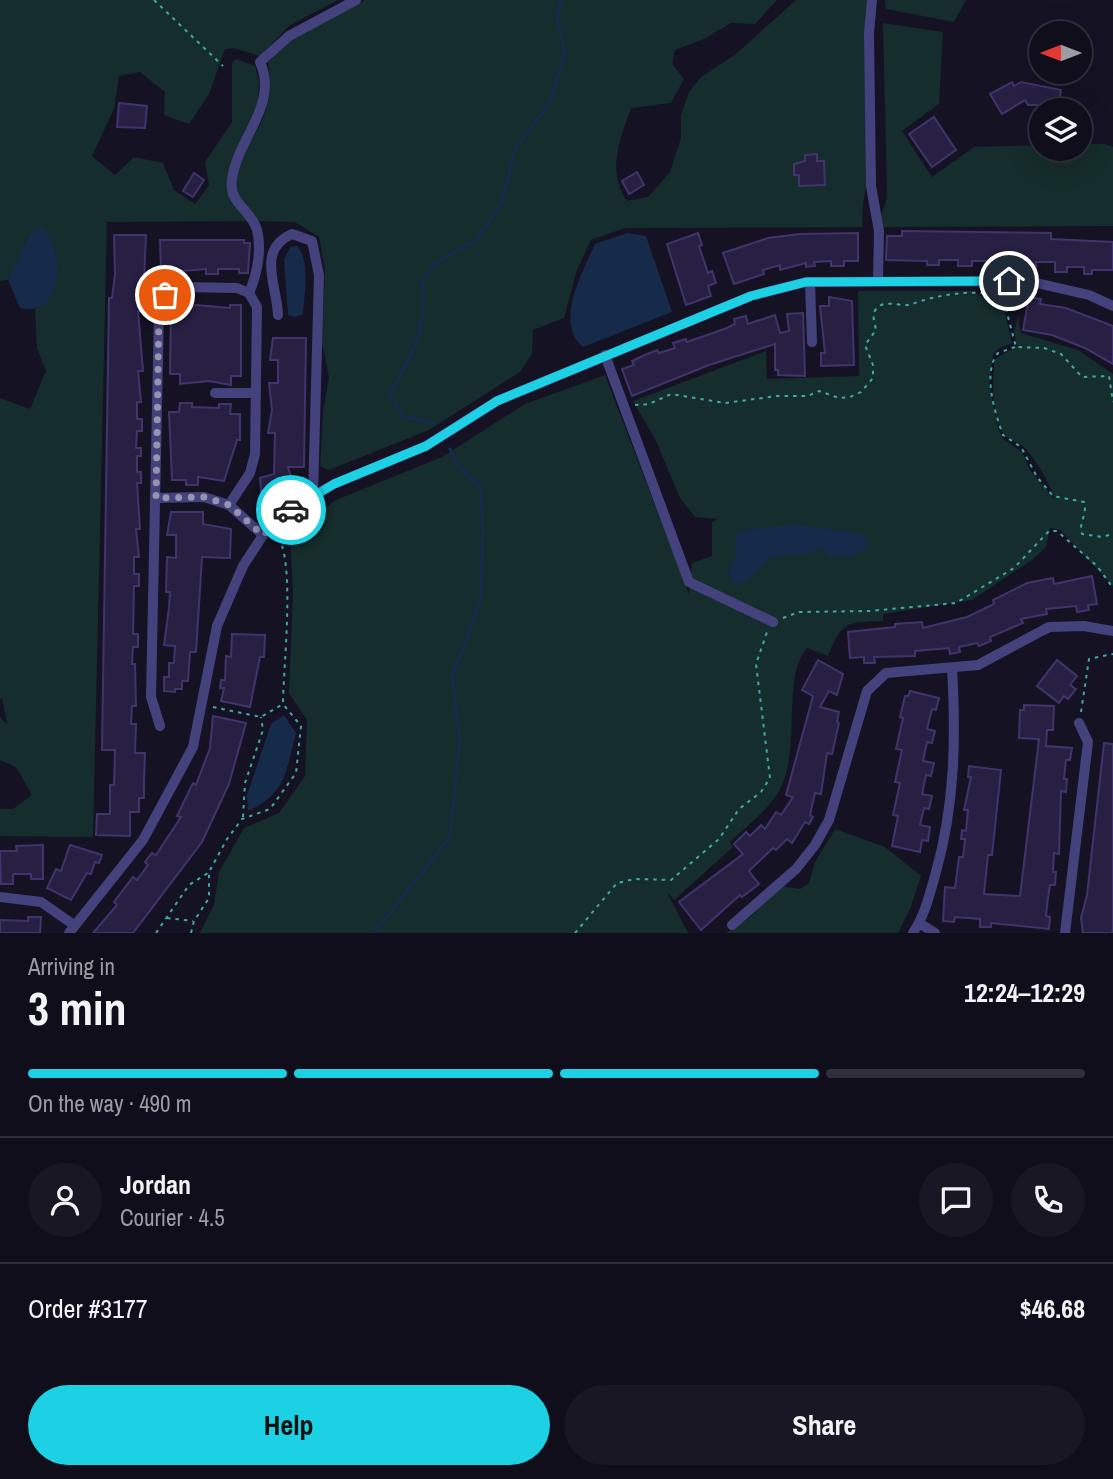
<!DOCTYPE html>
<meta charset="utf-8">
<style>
:root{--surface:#100e1b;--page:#191724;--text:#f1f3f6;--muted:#9c9ca3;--line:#302e3a;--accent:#1cd1e4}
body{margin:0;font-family:"Archivo Narrow",sans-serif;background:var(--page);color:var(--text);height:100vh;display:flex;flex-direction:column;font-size:26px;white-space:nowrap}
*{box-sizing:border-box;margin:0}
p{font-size:23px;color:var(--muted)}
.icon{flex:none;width:38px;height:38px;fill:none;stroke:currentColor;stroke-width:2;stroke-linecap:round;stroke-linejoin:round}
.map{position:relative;height:933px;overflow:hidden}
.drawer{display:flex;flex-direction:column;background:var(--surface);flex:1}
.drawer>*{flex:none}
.needle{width:46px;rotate:270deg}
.fabs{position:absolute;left:1029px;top:21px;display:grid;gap:14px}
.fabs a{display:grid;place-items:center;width:63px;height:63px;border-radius:50%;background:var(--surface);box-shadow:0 7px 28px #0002,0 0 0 2px var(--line);font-size:35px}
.pin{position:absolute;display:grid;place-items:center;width:60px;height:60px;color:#fff;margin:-30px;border:4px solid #fff;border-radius:50%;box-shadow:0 2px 7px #0007}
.courier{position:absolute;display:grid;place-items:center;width:70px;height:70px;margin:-35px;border:5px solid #1cd1e4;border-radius:50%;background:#fff;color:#222;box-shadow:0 2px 9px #0007}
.head em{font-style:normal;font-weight:800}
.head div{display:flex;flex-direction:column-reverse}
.head{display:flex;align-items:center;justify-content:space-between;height:119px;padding:0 28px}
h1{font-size:46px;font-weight:800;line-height:52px}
.bar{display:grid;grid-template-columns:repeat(4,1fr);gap:10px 7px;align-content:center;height:84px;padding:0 28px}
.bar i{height:9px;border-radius:5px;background:var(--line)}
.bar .current{background:var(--accent)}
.bar p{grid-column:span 4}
.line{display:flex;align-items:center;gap:18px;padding:0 28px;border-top:2px solid var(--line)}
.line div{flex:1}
.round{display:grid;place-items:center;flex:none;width:74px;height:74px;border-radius:37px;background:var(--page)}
.cta{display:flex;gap:14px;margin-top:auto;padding:14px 28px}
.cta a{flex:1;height:80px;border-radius:42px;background:var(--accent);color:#111;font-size:28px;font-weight:800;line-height:80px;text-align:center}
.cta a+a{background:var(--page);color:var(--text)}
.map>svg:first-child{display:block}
.green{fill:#152d2c}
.water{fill:#162a49}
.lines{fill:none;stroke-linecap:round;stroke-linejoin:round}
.stream{stroke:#162a49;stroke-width:3.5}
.building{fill:#272043;stroke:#3f356c;stroke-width:2}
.path{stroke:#3eaaa3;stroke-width:2;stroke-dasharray:3.5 5;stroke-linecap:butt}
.minor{stroke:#44427d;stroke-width:10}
.done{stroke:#9793af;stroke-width:7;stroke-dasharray:0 12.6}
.route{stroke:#1cd1e4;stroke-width:9}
</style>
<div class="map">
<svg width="1113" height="933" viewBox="0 0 1113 933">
<rect width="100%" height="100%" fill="#151224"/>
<!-- green -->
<g class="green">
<polygon points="0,0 338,0 290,25 260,56 234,48 225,49 209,94 189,124 164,115 165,92 140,72 119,76 114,109 92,156 115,175 134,157 163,163 174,190 195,204 209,185 205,162 232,122 232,63 236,59 255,66 259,81 258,101 231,164 231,201 247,221 107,222 93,837 0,836 0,809 13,809 32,795 16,767 0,760 0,717 7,724 2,698 0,700 0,398 30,409 46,371 37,348 35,309 44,302 29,235 12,274 8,280 0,281"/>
<path d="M365 0H777L755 24 731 23 704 39 675 50 672 64 684 79 671 103 631 108C620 140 606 171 627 201L648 197 670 172 681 138V115L689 92 701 77 736 54 796 0H867C862 55 867 108 868 163 869 186 860 202 863 227L625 228 591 240 577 270 564 318 533 330 532 354 520 372 429 430 329 470 320 466 323 412 329 378 322 342 325 269 319 237 295 222 257 221C252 215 244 207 240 200 226 169 260 135 267 106 271 92 270 77 268 62L291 40Z"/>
<polygon points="885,0 966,0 954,22 886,9"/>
<polygon points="883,23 943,32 939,104 902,131 932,177 974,147 1041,145 1041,149 1080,149 1080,144 1105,144 1113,147 1113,226 882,227 881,216 887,198"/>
<path d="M858 291H973L984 297 1002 300 1012 343 998 349 993 355 989 384 998 429 1004 440 1022 452 1030 470 1055 500C1050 483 1036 460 1024 447 1018 442 1010 441 1005 435 991 417 992 380 995 359L1017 346 1014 332 1018 316 1021 333 1078 350 1113 374V586L1060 530 1050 528 1046 547 1032 560 972 600 883 614V621C846 623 843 620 828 656L807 648C781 677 802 751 779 791 767 811 747 826 730 842L733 847 674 900 667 892 688 933H200L214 905 219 872 244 828 279 813 305 776 307 720 289 693 293 593 290 533 336 500 442 457 525 404 605 375 689 594 692 563 712 556V522L717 519 695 517 680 498 656 441 633 401 766 351 767 379 859 376Z"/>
<polygon points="835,829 885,847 921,876 910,909 898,933 726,933 749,918 781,886 800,889 809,883 815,862"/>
</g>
<!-- water -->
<g class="water">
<path d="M42 227C68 254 62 318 20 308L8 280 29 235Z"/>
<path d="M627 233 646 236 672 312 583 347C554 323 582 273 595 244Z"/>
<path d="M297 246C311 261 304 295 303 314L295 317 288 315 284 260 290 247Z"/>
<path d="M795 524C815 529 851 529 865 535L866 549 853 556H830L823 549 801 555 771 557 745 582 734 585 728 572 735 560 736 534 742 530Z"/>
<path d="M284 715 296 733C286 771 286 794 248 811L247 795 271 724Z"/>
</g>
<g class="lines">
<!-- stream -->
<g class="stream">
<path d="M434 424 403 416 390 394C411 356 429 326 422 280L436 263 477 239 502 203 515 149 550 102 565 52 557 18 561 0"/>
<polyline points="374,933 450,837 460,740 452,677 481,601 483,529 481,488 457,463 450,449"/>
</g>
</g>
<!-- building -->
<g class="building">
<polygon points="1012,82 1014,86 1021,82 1061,90 1059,105 1028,105 1025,100 1002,114 990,94"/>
<polygon points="119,103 147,106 145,128 117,127"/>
<polygon points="934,117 956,150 932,167 909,134"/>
<polygon points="817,154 817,161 824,161 825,185 799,186 799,175 794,175 794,164 805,161 805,155"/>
<polygon points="637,172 644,185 629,194 622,181"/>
<polygon points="194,173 204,180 193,197 183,191"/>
<polygon points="902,231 1051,233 1051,239 1113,242 1113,270 1092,270 1092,274 1084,274 1084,267 1067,267 1067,272 1055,272 1055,262 1036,262 1036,267 1003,264 1003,261 972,261 972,266 958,266 958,260 939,260 939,265 927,265 927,261 886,260 887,236 902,236"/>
<polygon points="698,233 702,245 699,246 708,273 712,271 716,283 708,286 711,296 686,305 667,244"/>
<polygon points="858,233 858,261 844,261 844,266 831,266 831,261 814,262 815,266 806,267 806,263 780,270 780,265 763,270 764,274 734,284 723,253 768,238 800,234"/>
<polygon points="114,235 146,235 144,280 141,280 143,311 138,311 143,371 138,371 141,402 137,402 137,419 142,419 142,431 137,431 136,448 141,448 141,456 137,456 137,472 141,472 141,483 137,483 140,529 136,529 139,557 134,557 134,574 139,574 139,586 134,586 133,634 138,634 138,647 133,647 132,664 135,664 136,706 132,706 131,724 136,724 135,753 145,753 144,780 144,798 139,798 139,812 130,812 130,836 96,835 97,814 110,814 110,785 114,785 115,750 102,750 109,298 112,298 115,274"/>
<polygon points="160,240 244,240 244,243 250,243 248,273 239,273 239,269 218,269 218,274 206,274 206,269 169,272 169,269 161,270"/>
<polygon points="829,297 852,301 854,365 821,366 821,353 825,353 820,306 829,306"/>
<polygon points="1029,297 1041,299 1040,304 1066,308 1113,326 1113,364 1085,348 1052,335 1023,330"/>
<polygon points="196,305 230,308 230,305 241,305 241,376 231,376 231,385 209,381 180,384 180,374 170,374 171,311 184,311 184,307"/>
<polygon points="803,313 805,376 778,375 778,370 775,370 775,344 709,365 632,396 622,369 634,365 632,361 645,355 657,350 659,353 675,348 673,343 686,339 687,342 727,328 735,324 734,319 746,316 748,324 775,315 780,333 789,331 787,314"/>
<polygon points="273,338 306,338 304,467 288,467 295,490 262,500 260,478 274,474 275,433 268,433 272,410 269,383 278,383 278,360 270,360"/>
<polygon points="180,403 192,403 192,407 219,408 219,404 231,404 230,414 240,414 240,440 237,440 224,481 198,477 198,485 186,485 186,480 172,480 169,412 179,412"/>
<polygon points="171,512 203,512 203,524 231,529 230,558 202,557 196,652 190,652 188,681 182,681 182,689 175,689 175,692 164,691 164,677 169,677 169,663 174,663 175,646 164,645 169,608 170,592 166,592 167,557 176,558 176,535 167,535"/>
<polygon points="1092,576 1097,604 1088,605 1089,610 1077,612 1076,606 1046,609 1047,614 1021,619 1023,623 990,637 991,641 979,646 977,643 959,647 960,652 950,654 949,648 915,651 915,656 874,657 875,663 864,663 864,657 850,658 848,632 895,627 895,624 922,622 923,628 967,617 994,604 993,600 1027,583 1053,578 1054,584"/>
<polygon points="232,634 265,635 264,657 260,657 250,707 221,701 224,688 220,688 221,680 225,680 226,656 231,657"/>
<polygon points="818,660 843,674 837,695 829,691 820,707 839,712 837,722 839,723 832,754 827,753 821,794 815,793 810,815 813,817 809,824 805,822 792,843 787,839 776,850 773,848 749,871 759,884 742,897 740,895 701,930 679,902 743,854 734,844 746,832 750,836 761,825 765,829 776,812 781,815 793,797 786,795 813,696 802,690"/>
<polygon points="1057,660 1077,676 1070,685 1076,689 1068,699 1064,696 1059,703 1037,686"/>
<polygon points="910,691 939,698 936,710 932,709 927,729 935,731 932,743 927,742 923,761 934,763 931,776 926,775 922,794 932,796 929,809 924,808 920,825 930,827 928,841 922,840 920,852 892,846 898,816 893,815 900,783 895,782 902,750 896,749 903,718 900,717 905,696 908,696"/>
<polygon points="1024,705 1054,706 1053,730 1047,730 1046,746 1072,748 1070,760 1066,760 1064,779 1067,779 1066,792 1061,791 1059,854 1054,853 1053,872 1056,872 1055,885 1050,885 1048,898 1046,916 1050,917 1049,929 991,923 991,927 980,927 980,919 955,917 954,922 943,921 945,887 955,888 959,857 963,857 965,839 961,839 962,830 966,831 968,810 964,810 971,777 968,777 969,766 1001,770 992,855 988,855 984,894 1020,896 1039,739 1019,738 1020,710 1024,710"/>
<polygon points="213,716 246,723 229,784 202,842 133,933 93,933 117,905 114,902 133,877 137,880 148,865 145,862 152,853 156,855 181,817 177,816 193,783 196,785 210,748"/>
<polygon points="1104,743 1113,744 1113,928 1112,933 1083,933 1081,918 1087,895"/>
<polygon points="43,845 43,879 31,879 31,874 13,874 13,884 1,884 0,851 17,851 16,846"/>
<polygon points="70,845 102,855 99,863 95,862 91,874 87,873 71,900 47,888 56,869 61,871"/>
<polygon points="28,917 41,917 40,933 0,933 0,920 28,921"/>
</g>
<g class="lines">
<!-- path -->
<g class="path">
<polyline points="154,0 223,66"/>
<path d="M1015 347 998 353C982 372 995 414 1003 435L1021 447 1037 477 1053 496 1084 502C1088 514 1078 523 1082 534L1102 537 1113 534"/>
<path d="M635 405 649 404 671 394 725 403 777 396H808L819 391 839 398 850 397 861 392 873 378V365L865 345 876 330C875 323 871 315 876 309 885 298 901 308 912 304 937 295 978 287 1003 298L1016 347 1044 348 1061 354 1082 377 1109 376 1113 402"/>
<polyline points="783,618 799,612 869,611 956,603 1014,568 1049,531 1057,531 1097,566 1113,588"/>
<polyline points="213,707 261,717 283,704"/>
<polyline points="1081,712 1089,659 1113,654"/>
<polyline points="243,817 245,783 263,730 261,717"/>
<polyline points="167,918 193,921"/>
<polyline points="156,933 189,885 208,873"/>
<path d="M191 933 194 921 209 898V872L227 839 242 819 270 809 296 773 301 726 283 704C283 670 296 558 277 536"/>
<polyline points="575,933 617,883 635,879 671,880 719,839 739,809 761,792 770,778 756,664 767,632"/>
</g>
<!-- minor -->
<g class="minor">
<polyline points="872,0 869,33 871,186 879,231 878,280"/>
<polyline points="810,282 812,342"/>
<path d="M249 293C257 275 262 250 257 230 251 209 228 204 232 179 238 137 279 105 260 62L289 36 356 0"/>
<path d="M278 315C277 285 256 250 292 234L312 241 319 275 313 496"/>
<polyline points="605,355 689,582 773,622"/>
<polyline points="215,393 256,393"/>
<polyline points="156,498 204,497 229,505 263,535"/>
<polyline points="160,726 151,697 159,310 165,295 179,287 237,288 249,293 257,307 255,454 250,473 229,505"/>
<polyline points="0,897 41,902 74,925"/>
<polyline points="919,923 935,933"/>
<polyline points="732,925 796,869 815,845 829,820 867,691 886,673 978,665 1049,627 1084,626 1113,631"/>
<polyline points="69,933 143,840 193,747 217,626 243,566 263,535 300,503 334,484 426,446 497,401 751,296 806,282 1028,281 1089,295 1113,306"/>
<path d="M913 933C925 915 930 893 936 872 955 804 956 738 952 668"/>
<polyline points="1065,933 1088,742 1079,723"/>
</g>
</g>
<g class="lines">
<!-- done -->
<polyline class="done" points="165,295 159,310 156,498 204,497 229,505 263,535 291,510"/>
<!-- route -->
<polyline class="route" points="291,510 334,484 426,446 497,401 751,296 806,282 1009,281"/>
</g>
</svg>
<div class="fabs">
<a><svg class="needle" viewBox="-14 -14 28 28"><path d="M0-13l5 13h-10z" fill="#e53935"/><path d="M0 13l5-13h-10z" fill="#9c9ca3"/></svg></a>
<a><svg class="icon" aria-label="layers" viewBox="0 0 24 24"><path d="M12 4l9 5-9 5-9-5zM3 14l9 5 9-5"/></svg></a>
</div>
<div class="pin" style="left:165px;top:295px;background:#ea580c"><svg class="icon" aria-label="bag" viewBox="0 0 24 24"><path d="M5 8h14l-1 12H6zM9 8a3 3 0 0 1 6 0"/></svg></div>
<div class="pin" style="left:1009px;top:281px;background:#1f2937"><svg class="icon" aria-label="home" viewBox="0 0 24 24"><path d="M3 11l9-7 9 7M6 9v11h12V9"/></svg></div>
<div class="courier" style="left:291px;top:510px"><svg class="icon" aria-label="car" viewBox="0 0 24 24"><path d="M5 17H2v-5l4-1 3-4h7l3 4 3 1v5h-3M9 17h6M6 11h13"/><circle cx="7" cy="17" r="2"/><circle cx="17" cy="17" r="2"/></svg></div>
</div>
<section class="drawer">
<div class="head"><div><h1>3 min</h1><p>Arriving in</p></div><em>12:24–12:29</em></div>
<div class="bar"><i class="current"></i><i class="current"></i><i class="current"></i><i></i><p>On the way · 490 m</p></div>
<div class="line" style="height:126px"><a class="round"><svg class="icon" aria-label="person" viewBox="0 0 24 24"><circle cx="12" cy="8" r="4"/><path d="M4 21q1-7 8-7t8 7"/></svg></a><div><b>Jordan</b><p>Courier · 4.5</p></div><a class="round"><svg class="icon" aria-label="chat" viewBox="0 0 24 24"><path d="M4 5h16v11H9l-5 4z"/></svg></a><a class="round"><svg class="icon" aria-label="phone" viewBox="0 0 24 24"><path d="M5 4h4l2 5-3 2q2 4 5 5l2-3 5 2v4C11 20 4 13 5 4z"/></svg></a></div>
<div class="line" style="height:91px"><div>Order #3177</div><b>$46.68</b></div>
<div class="cta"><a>Help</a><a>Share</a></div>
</section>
